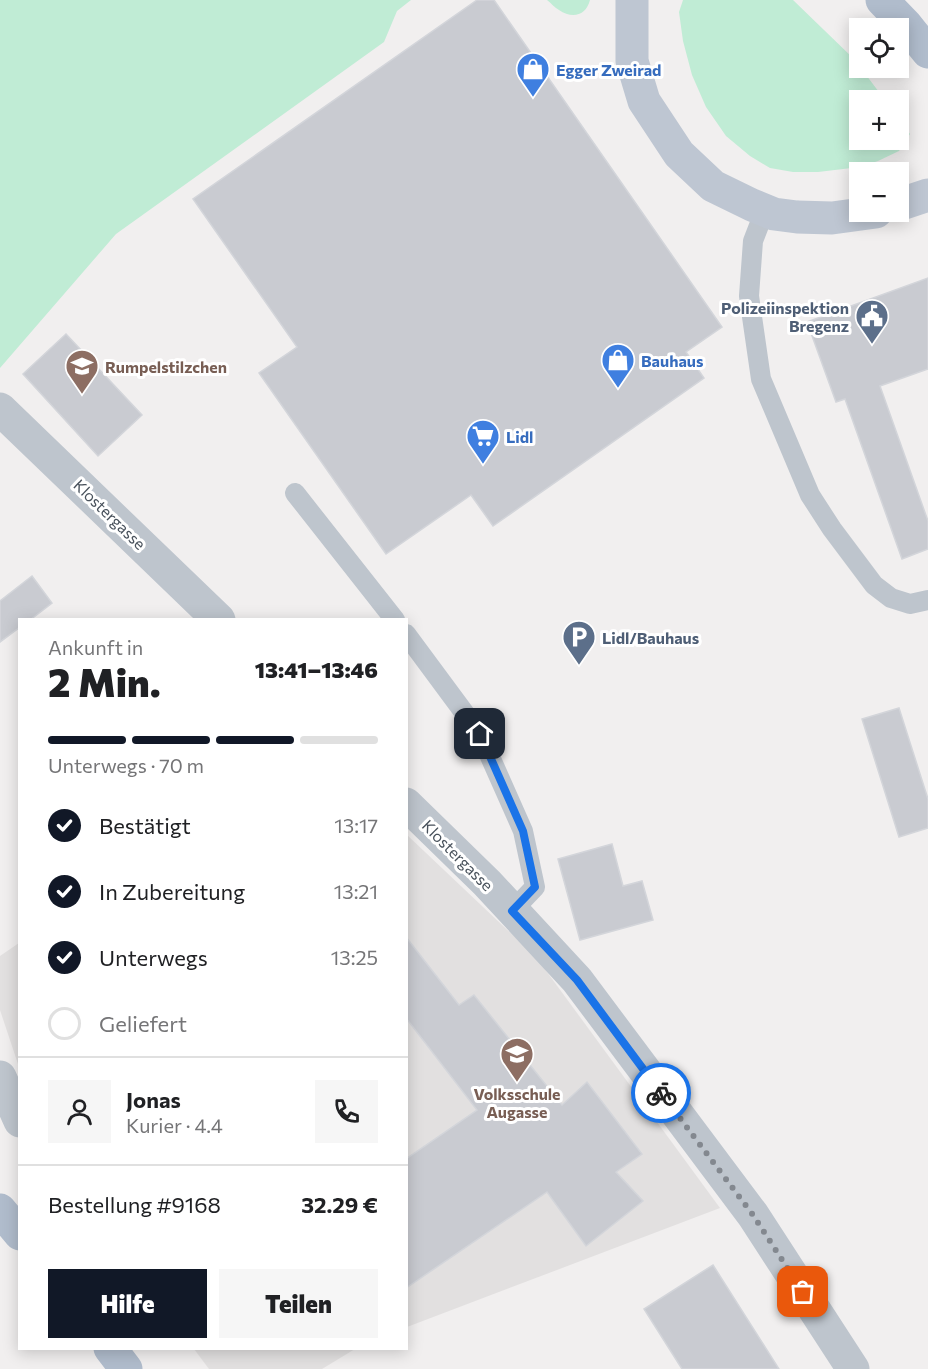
<!DOCTYPE html>
<html lang="de">
<meta charset="utf-8">
<style>
:root{--surface:#fff;--page:#f6f6f6;--text:#202124;--muted:#757577;--line:#e0e0e0;--accent:#111827}
body{margin:0;font-family:Commissioner,sans-serif;background:var(--page);color:var(--text);height:100vh;display:flex;flex-direction:column;font-size:22px;white-space:nowrap}
*{box-sizing:border-box;margin:0}
p{font-size:20px;color:var(--muted)}
.icon{flex:none;width:33px;height:33px;fill:none;stroke:currentColor;stroke-width:2;stroke-linecap:round;stroke-linejoin:round}
.map{position:relative;flex:1;overflow:hidden}
.drawer{position:absolute;left:18px;top:618px;width:390px;height:732px;display:flex;flex-direction:column;background:var(--surface);border-radius:0px;box-shadow:0 3px 15px #0003}
.drawer>*{flex:none}
.buttons{position:absolute;left:849px;top:18px;display:grid;gap:12px}
.buttons a{display:grid;place-items:center;width:60px;height:60px;border-radius:0px;background:var(--surface);box-shadow:0 3px 15px #0003;font-size:30px}
.pin{position:absolute;display:grid;place-items:center;width:51px;height:51px;color:#fff;margin:-26px;border-radius:12px;box-shadow:0 3px 9px #0006}
.courier{position:absolute;display:grid;place-items:center;width:60px;height:60px;margin:-30px;border:4px solid #1a73e8;border-radius:50%;background:#fff;color:#222;box-shadow:0 2px 8px #0007}
.summary em{font-style:normal;font-weight:800}
.summary div{display:flex;flex-direction:column-reverse}
.summary{display:flex;align-items:center;justify-content:space-between;height:102px;padding:0 30px}
h1{font-size:39px;font-weight:800;line-height:45px}
.bar{display:grid;grid-template-columns:repeat(4,1fr);gap:9px 6px;align-content:center;height:72px;padding:0 30px}
.bar i{height:8px;border-radius:4px;background:var(--line)}
.bar .current{background:var(--accent)}
.bar p{grid-column:span 4}
.line{display:flex;align-items:center;gap:15px;padding:0 30px;border-top:2px solid var(--line)}
.line div{flex:1}
.round{display:grid;place-items:center;flex:none;width:63px;height:63px;border-radius:0px;background:var(--page)}
ol{padding:0 30px;list-style:none}
li{display:flex;align-items:center;gap:18px;height:66px}
li p{margin-inline-start:auto}
li .icon{padding:6px;border-radius:50%;background:var(--accent);color:#fff;stroke-width:4}
li:last-child{color:var(--muted)}
li i{width:33px;height:33px;border:3px solid var(--line);border-radius:50%}
.button{display:flex;gap:12px;margin-top:auto;padding:12px 30px}
.button a{flex:1;height:69px;border-radius:0px;background:var(--accent);color:#fff;font-size:24px;font-weight:800;line-height:69px;text-align:center}
.button a+a{background:var(--page);color:var(--text)}
.map>svg:first-child{display:block}
.education{fill:#e2e0e0}
.green{fill:#c0ecd5}
.building{fill:#c9cbd1;stroke:#d3d5da;stroke-width:1.5}
.lines{fill:none;stroke-linecap:round;stroke-linejoin:round}
.lane{stroke:#bec5cd;stroke-width:20}
.street{stroke:#bec5cd;stroke-width:33}
.secondary{stroke:#bec6d2;stroke-width:33}
.primary{stroke:#b0bccc;stroke-width:33}
.done{stroke:#83888f;stroke-width:6;stroke-dasharray:0 10.8}
.route{stroke:#1a73e8;stroke-width:8}
.labels{text-anchor:middle;dominant-baseline:central;stroke-width:6;stroke-linejoin:round;paint-order:stroke}
.shop-label{font-size:16px;font-weight:bold;fill:#366cbe;stroke:#fff;text-anchor:start}
.service-label{font-size:16px;font-weight:bold;fill:#4e5e75;stroke:#fff;text-anchor:end}
.education-label{font-size:16px;font-weight:bold;fill:#785e54;stroke:#fff;text-anchor:start}
.street-label{font-size:16px;fill:#48515b;stroke:#fff}
</style>
<div class="map">
<svg width="928" height="1369" viewBox="0 0 928 1369">
<rect width="100%" height="100%" fill="#f1efef"/>
<!-- education -->
<g class="education">
<polygon points="406,834 536,957 720,1208 407,1327"/>
<polygon points="19,943 19,1067 0,1010 0,956"/>
<polygon points="194,1349 355,1349 322,1369 209,1369"/>
</g>
<!-- green -->
<g class="green">
<polygon points="0,0 411,0 397,11 384,42 116,234 0,368"/>
<path d="M547 0H590C586 16 572 19 559 10 555 8 551 3 547 0Z"/>
<polygon points="683,0 793,0 854,59 885,100 860,100 860,140 898,140 899,119 910,134 899,151 878,161 860,167 818,172 793,172 770,168 750,156 726,136 706,107 692,75 683,41 679,12"/>
</g>
<!-- building -->
<g class="building">
<polygon points="477,0 494,0 722,327 686,352 704,378 493,526 471,495 386,554 259,373 297,347 193,199"/>
<polygon points="928,278 928,369 880,386 928,521 928,549 902,559 845,399 836,402 807,322"/>
<polygon points="66,334 142,415 98,456 23,374"/>
<polygon points="32,576 52,603 30,620 20,620 20,627 0,642 0,601"/>
<polygon points="899,708 928,799 928,828 899,837 862,719"/>
<polygon points="612,844 623,886 642,881 653,920 580,940 558,859"/>
<polygon points="406,937 459,1005 474,995 562,1105 587,1082 642,1154 616,1172 643,1201 586,1246 547,1192 406,1288 406,1159 477,1110 406,1018"/>
<polygon points="713,1265 779,1369 682,1369 644,1309"/>
</g>
<g class="lines">
<!-- lane -->
<g class="lane">
<polyline points="765,210 753,241 749,296 761,379 810,495 832,529 874,585 891,598 910,604 928,600"/>
<polyline points="295,493 395,620"/>
<polyline points="406,634 480,734 523,831 535,887 512,911"/>
</g>
<!-- street -->
<g class="street">
<polyline points="0,409 219,620"/>
<polyline points="406,804 487,883 577,980 753,1215 853,1369"/>
<polyline points="0,1077 20,1121"/>
</g>
<!-- secondary -->
<g class="secondary">
<polyline points="632,0 632,61 644,101 679,154 713,186 752,205 774,214 797,217 832,218 876,212"/>
<polyline points="898,205 928,195"/>
</g>
<!-- primary -->
<g class="primary">
<polyline points="882,0 906,25 928,52"/>
<polyline points="0,1210 20,1234"/>
<polyline points="110,1348 126,1369"/>
</g>
</g>
<g class="lines">
<!-- done -->
<polyline class="done" points="661,1093 753,1215 803,1292"/>
<!-- route -->
<polyline class="route" points="480,734 523,831 535,887 512,911 577,980 661,1093"/>
</g>
<!-- icons -->
<defs>
<g id="shop-pin" transform="scale(1.725)"><path d="M0 17L-7.5 6A9.5 9.5 0 1 1 7.5 6Z" fill="#3f7fe0" stroke="#fff"/><path d="M-5-2.5h2.3a2.7 3.5 0 0 1 5.4 0H5L5.5 6h-11ZM-1.5-2.5h3a1.5 2.3 0 0 0-3 0Z" fill="#fff"/></g>
<g id="civic-pin" transform="scale(1.725)"><path d="M0 17L-7.5 6A9.5 9.5 0 1 1 7.5 6Z" fill="#5c6f8a" stroke="#fff"/><path d="M-.6-6.5H3V-4.5H.6V-3L4-1V1h2V6H-6V1h2V-1L-.6-3ZM-1.2 2.5V6h2.4V2.5Z" fill="#fff"/></g>
<g id="school-pin" transform="scale(1.725)"><path d="M0 17L-7.5 6A9.5 9.5 0 1 1 7.5 6Z" fill="#8d6e63" stroke="#fff"/><path d="M0-5L7-2L0 1L-7-2ZM-4 1L0 2.5L4 1V4Q0 6-4 4Z" fill="#fff"/></g>
<g id="supermarket-pin" transform="scale(1.725)"><path d="M0 17L-7.5 6A9.5 9.5 0 1 1 7.5 6Z" fill="#3f7fe0" stroke="#fff"/><path d="M-6-5.5h2.5l.6 2H6L4.5 2H-2.5L-4.4-4H-6ZM-1.5 3.2a1.3 1.3 0 1 0 .1 0ZM3 3.2a1.3 1.3 0 1 0 .1 0Z" fill="#fff"/></g>
<g id="parking-pin" transform="scale(1.725)"><path d="M0 17L-7.5 6A9.5 9.5 0 1 1 7.5 6Z" fill="#5c6f8a" stroke="#fff"/><path d="M-3.5-5.5H1a3.5 3.5 0 0 1 0 7H-1V5.5H-3.5ZM-1-3.4V-.6H.8a1.4 1.4 0 0 0 0-2.8Z" fill="#fff"/></g>
</defs>
<g fill-rule="evenodd">
<use href="#shop-pin" x="533" y="69"/>
<use href="#civic-pin" x="872" y="316"/>
<use href="#shop-pin" x="618" y="360"/>
<use href="#school-pin" x="82" y="366"/>
<use href="#supermarket-pin" x="483" y="436"/>
<use href="#parking-pin" x="579" y="637"/>
<use href="#school-pin" x="517" y="1054"/>
</g>
<g class="labels">
<!-- shop labels -->
<g class="shop-label">
<text x="556" y="69">Egger Zweirad</text>
<text x="641" y="360">Bauhaus</text>
<text x="506" y="436">Lidl</text>
</g>
<!-- service labels -->
<g class="service-label">
<text x="849" y="307">Polizeiinspektion<tspan x="849" dy="18">Bregenz</tspan></text>
<text x="602" y="637" text-anchor="start">Lidl/Bauhaus</text>
</g>
<!-- education labels -->
<g class="education-label">
<text x="105" y="366">Rumpelstilzchen</text>
<text x="517" y="1093" text-anchor="middle">Volksschule<tspan x="517" dy="18">Augasse</tspan></text>
</g>
<!-- street labels -->
<g class="street-label">
<text transform="translate(110 514) rotate(44)">Klostergasse</text>
<text transform="translate(458 855) rotate(45)">Klostergasse</text>
</g>
</g>
</svg>
<div class="buttons">
<a><svg class="icon" aria-label="locate" viewBox="0 0 24 24"><circle cx="12" cy="12" r="6"/><path d="M12 2v4M12 18v4M2 12h4M18 12h4"/></svg></a>
<a>+</a>
<a>−</a>
</div>
<div class="pin" style="left:803px;top:1292px;background:#ea580c"><svg class="icon" aria-label="bag" viewBox="0 0 24 24"><path d="M5 8h14l-1 12H6zM9 8a3 3 0 0 1 6 0"/></svg></div>
<div class="pin" style="left:480px;top:734px;background:#1f2937"><svg class="icon" aria-label="home" viewBox="0 0 24 24"><path d="M3 11l9-7 9 7M6 9v11h12V9"/></svg></div>
<div class="courier" style="left:661px;top:1093px"><svg class="icon" aria-label="bike" viewBox="0 0 24 24"><circle cx="6" cy="16" r="4"/><circle cx="18" cy="16" r="4"/><path d="M6 16l4-8h5l3 8M10 8l3 8H6M13 5h3"/></svg></div>
<section class="drawer">
<div class="summary"><div><h1>2 Min.</h1><p>Ankunft in</p></div><em>13:41–13:46</em></div>
<div class="bar"><i class="current"></i><i class="current"></i><i class="current"></i><i></i><p>Unterwegs · 70 m</p></div>
<ol>
<li><svg class="icon" aria-label="check" viewBox="0 0 24 24"><path d="M5 12l5 5 9-10"/></svg>Bestätigt<p>13:17</p></li>
<li><svg class="icon" aria-label="check" viewBox="0 0 24 24"><path d="M5 12l5 5 9-10"/></svg>In Zubereitung<p>13:21</p></li>
<li><svg class="icon" aria-label="check" viewBox="0 0 24 24"><path d="M5 12l5 5 9-10"/></svg>Unterwegs<p>13:25</p></li>
<li><i></i>Geliefert</li>
</ol>
<div class="line" style="height:108px"><a class="round"><svg class="icon" aria-label="person" viewBox="0 0 24 24"><circle cx="12" cy="8" r="4"/><path d="M4 21q1-7 8-7t8 7"/></svg></a><div><b>Jonas</b><p>Kurier · 4.4</p></div><a class="round"><svg class="icon" aria-label="phone" viewBox="0 0 24 24"><path d="M5 4h4l2 5-3 2q2 4 5 5l2-3 5 2v4C11 20 4 13 5 4z"/></svg></a></div>
<div class="line" style="height:78px"><div>Bestellung #9168</div><b>32.29 €</b></div>
<div class="button"><a>Hilfe</a><a>Teilen</a></div>
</section>
</div>
